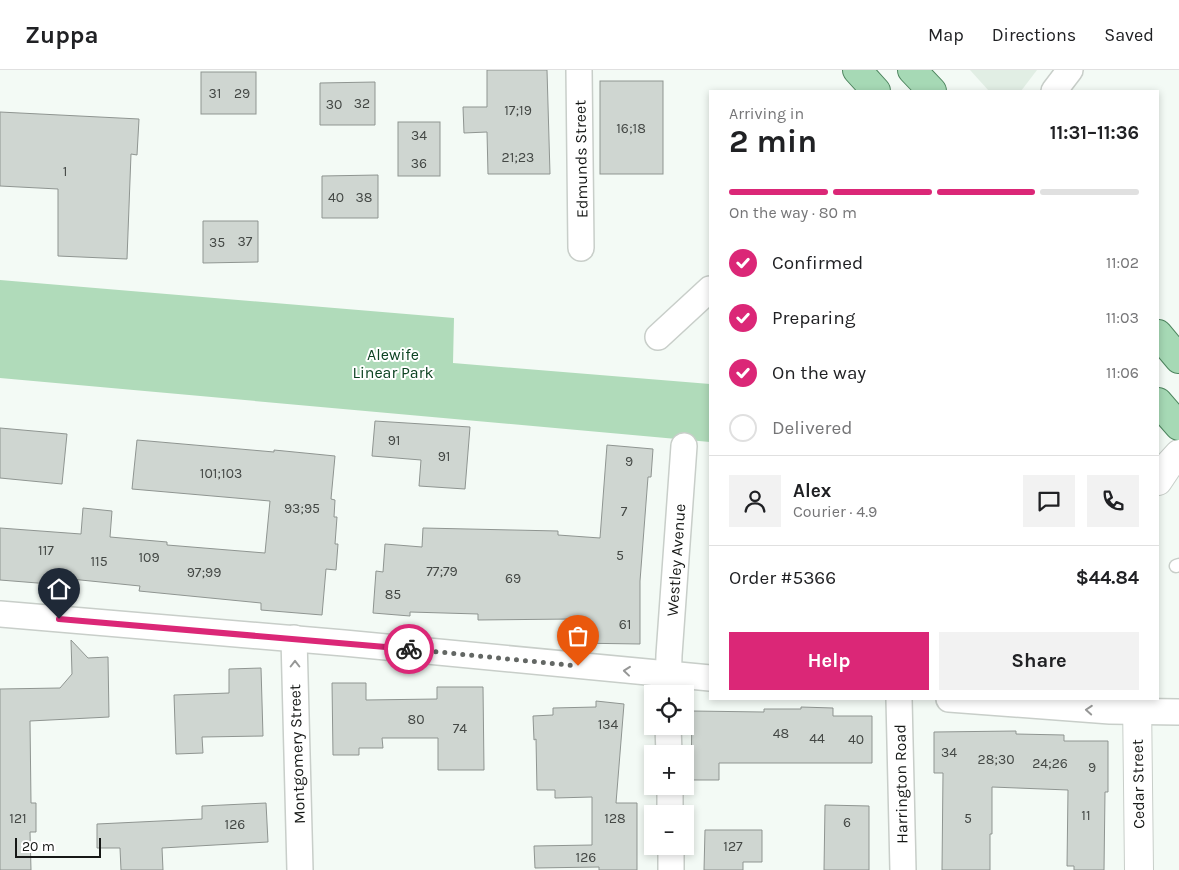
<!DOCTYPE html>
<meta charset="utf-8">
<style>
:root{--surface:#fff;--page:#f2f2f2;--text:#202124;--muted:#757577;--line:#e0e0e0;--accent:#db2777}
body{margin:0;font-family:Karla,sans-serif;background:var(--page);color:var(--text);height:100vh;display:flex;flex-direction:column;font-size:19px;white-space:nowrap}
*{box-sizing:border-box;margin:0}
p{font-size:16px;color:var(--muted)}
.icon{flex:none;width:28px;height:28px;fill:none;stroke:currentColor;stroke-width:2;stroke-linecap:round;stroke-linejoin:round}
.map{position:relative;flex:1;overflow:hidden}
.details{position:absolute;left:709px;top:20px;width:450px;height:610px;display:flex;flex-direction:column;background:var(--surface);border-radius:0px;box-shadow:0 2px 8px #0003}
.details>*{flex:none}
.buttons{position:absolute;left:644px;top:615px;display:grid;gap:10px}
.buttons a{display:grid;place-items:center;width:50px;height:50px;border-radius:0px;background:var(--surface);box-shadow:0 2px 8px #0003;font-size:25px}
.scale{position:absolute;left:15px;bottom:12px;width:86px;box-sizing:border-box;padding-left:5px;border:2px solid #161816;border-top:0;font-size:14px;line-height:18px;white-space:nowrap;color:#161816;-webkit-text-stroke:4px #fff;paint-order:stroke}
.pin{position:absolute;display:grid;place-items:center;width:42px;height:42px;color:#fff;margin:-51px -21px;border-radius:50% 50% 50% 0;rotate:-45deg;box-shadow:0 0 5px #0007}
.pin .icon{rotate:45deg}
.courier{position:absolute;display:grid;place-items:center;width:50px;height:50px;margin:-25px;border:4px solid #db2777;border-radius:50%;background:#fff;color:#222;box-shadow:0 1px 6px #0007}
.headline em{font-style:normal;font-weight:700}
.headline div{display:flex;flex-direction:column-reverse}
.headline{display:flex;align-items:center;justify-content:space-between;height:85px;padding:0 20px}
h1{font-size:32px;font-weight:700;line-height:38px}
.bar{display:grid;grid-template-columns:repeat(4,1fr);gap:8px 5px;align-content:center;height:60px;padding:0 20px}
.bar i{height:6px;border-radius:4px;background:var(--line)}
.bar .current{background:var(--accent)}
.bar p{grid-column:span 4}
.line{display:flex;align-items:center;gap:12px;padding:0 20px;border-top:1px solid var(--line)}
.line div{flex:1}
.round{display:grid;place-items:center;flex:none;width:52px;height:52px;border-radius:0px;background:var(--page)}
ol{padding:0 20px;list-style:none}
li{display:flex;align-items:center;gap:15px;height:55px}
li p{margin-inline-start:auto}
li .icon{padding:5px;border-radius:50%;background:var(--accent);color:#fff;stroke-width:4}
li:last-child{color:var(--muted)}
li i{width:28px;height:28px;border:2px solid var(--line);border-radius:50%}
.primary-button{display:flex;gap:10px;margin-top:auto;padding:10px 20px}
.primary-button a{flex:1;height:58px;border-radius:0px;background:var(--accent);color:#fff;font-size:20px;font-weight:700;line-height:58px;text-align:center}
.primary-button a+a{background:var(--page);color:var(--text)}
header{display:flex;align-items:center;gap:30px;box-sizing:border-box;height:70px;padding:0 25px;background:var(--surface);border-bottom:1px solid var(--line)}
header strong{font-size:24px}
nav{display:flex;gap:28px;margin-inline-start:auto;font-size:18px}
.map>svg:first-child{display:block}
.built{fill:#e1eee4}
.green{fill:#b0dbba}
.building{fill:#cfd6d1;stroke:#8f9591}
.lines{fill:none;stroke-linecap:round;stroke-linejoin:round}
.service-casing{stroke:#c8cec9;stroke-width:15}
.minor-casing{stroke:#c8cec9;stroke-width:28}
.tertiary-casing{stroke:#c8cec9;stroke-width:30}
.primary-casing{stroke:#4d855e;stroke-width:30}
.service{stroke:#fff;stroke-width:12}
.minor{stroke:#fff;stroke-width:25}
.tertiary{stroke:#fff;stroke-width:28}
.primary{stroke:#a6d9b5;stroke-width:28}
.oneway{stroke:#969796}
.done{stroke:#636764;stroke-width:5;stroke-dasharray:0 9}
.route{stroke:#db2777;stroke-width:6}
.labels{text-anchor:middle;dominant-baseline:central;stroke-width:4;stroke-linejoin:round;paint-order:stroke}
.number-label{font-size:14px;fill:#444845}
.street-label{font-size:16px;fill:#161816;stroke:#fff}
.park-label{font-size:16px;fill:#0d4322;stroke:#fff}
</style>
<header>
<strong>Zuppa</strong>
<nav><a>Map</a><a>Directions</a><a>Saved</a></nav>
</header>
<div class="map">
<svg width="1179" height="800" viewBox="0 0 1179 800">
<rect width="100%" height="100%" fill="#f3faf5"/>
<!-- built -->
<polygon class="built" points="970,0 1037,0 1021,21 989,21"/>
<!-- green -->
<polygon class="green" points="0,210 454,248 453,293 710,314 710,372 0,308"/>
<!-- building -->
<g class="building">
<polygon points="487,0 547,0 550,104 488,104 487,62 464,63 463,37 487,37"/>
<rect x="201" y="2" width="55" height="42"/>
<rect x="600" y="11" width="63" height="93"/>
<polygon points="375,12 375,55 320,55 320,13"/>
<polygon points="0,42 139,49 137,85 131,84 127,189 58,186 58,119 0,116"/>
<rect x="398" y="52" width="42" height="54"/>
<polygon points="378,105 378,148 322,148 322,106"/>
<polygon points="203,151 258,151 258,192 203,193"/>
<polygon points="375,351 470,357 465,419 419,416 421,390 372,386"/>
<polygon points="0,358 67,364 62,414 0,408"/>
<polygon points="137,370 274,382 274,380 335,386 331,429 335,430 334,447 337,447 335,474 338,474 336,500 326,499 322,545 261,540 261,533 139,521 140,516 51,507 50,514 0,510 0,458 81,464 83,438 112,441 110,467 167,472 167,475 265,483 270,431 132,419"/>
<polygon points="607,375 653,379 651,407 648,407 640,511 640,574 572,573 572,549 478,550 478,544 410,542 410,546 373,543 376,501 383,502 385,474 422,477 423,458 558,461 558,465 600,468"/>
<polygon points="71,570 88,588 108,587 109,647 30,651 31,733 36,733 36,762 30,762 31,800 0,800 0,619 60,618 72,604"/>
<polygon points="261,598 263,666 202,667 203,683 176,684 174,625 229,623 229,599"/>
<polygon points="332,613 366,613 366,630 437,629 437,617 483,617 484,700 438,700 438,668 382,668 383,678 359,678 359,685 333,685"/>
<polygon points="596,631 624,634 616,733 637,733 637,800 599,800 599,797 535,798 534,776 592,775 592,727 555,728 555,720 537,720 536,669 534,670 533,646 553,645 553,638 596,637"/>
<polygon points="801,637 833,638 833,646 872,646 872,693 719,693 719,710 691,710 692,641 764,642 764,639 801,639"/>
<polygon points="1016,661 1016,664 1064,665 1064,671 1108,671 1108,722 1105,722 1104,800 1074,800 1074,796 1067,796 1068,720 992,717 992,764 990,764 990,800 942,800 943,703 934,703 934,662"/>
<polygon points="266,733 268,772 162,778 163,800 121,800 120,778 97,778 97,754 202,749 202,736"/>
<polygon points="825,735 869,736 869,800 824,800"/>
<polygon points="705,760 762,760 762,792 743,792 743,800 704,800"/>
</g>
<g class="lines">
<!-- service casing -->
<g class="service-casing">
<polyline id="service" points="1176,496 1179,495"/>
</g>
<!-- minor casing -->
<g class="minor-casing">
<g id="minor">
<polyline points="579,0 581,178"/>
<polyline points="1054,21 1070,0"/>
<polyline points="658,267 710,219"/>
<polyline points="0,544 344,573 710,608"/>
<polyline points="294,568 300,800"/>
<polyline points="668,624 669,585 684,376"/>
<polyline points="899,629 903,800"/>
<polyline points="949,629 1110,641 1179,642"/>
<polyline points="668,656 669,684"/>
<polyline points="670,716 670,744"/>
<polyline points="671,776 671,800"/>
</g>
</g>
<!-- tertiary casing -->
<g class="tertiary-casing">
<g id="tertiary">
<polyline points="1158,411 1168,396 1179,384"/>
<polyline points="1137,629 1139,800"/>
</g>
</g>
<!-- primary casing -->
<g class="primary-casing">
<g id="primary">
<polyline points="857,0 876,21"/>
<polyline points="912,0 932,21"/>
<polyline points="1158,264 1179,289"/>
<polyline points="1158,332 1179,356"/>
</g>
</g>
<!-- service -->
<use href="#service" class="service"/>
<!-- minor -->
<use href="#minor" class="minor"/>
<!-- tertiary -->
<use href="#tertiary" class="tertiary"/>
<!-- primary -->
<use href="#primary" class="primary"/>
</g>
<!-- one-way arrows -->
<defs><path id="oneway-chevron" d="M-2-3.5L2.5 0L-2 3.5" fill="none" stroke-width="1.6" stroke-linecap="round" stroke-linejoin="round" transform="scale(1.25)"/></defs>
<g class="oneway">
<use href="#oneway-chevron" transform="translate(295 594) rotate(-90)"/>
<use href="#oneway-chevron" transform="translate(627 601) rotate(-174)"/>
<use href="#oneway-chevron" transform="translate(1089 640) rotate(-176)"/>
</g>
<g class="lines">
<!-- done -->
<polyline class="done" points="409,579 578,596"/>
<!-- route -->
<polyline class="route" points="59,549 409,579"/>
</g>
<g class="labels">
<!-- number labels -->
<g class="number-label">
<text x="215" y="23">31</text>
<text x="242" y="23">29</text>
<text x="362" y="33">32</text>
<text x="334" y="34">30</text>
<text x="518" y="40">17;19</text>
<text x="631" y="58">16;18</text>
<text x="419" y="65">34</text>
<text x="518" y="87">21;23</text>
<text x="419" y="93">36</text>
<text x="65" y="101">1</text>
<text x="336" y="127">40</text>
<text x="364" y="127">38</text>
<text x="245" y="171">37</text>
<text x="217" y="172">35</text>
<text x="394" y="370">91</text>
<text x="444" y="386">91</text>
<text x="629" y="391">9</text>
<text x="221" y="403">101;103</text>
<text x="302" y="438">93;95</text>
<text x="624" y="441">7</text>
<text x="46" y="480">117</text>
<text x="620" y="485">5</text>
<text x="149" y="487">109</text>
<text x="99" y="491">115</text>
<text x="442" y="501">77;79</text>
<text x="204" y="502">97;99</text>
<text x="513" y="508">69</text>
<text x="393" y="524">85</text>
<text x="625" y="554">61</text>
<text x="416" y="649">80</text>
<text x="608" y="654">134</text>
<text x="460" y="658">74</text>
<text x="781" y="663">48</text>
<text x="817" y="668">44</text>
<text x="856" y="669">40</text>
<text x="949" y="682">34</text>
<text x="996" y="689">28;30</text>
<text x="1050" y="693">24;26</text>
<text x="1092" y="697">9</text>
<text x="1086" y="745">11</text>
<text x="18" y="748">121</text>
<text x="615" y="748">128</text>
<text x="968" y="748">5</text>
<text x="847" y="752">6</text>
<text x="235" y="754">126</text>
<text x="733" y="776">127</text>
<text x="586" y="787">126</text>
</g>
<!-- street labels -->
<g class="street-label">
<text transform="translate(581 89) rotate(-91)">Edmunds Street</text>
<text transform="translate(676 490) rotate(-86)">Westley Avenue</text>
<text transform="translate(297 684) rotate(-92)">Montgomery Street</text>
<text transform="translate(901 714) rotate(-91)">Harrington Road</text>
<text transform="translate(1138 714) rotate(-91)">Cedar Street</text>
</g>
<!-- park labels -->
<g class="park-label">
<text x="393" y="284">Alewife<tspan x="393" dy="18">Linear Park</tspan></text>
</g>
</g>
</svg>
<div class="buttons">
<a><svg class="icon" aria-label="locate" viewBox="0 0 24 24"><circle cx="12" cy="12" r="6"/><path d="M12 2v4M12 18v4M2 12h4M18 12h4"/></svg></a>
<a>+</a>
<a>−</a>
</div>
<div class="scale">20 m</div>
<div class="pin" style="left:578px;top:596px;background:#ea580c"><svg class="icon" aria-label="bag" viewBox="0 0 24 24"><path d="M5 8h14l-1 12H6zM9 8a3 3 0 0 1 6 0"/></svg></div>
<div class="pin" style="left:59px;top:549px;background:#1f2937"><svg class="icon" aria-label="home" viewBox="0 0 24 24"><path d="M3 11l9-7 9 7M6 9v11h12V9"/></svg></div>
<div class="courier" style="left:409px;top:579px"><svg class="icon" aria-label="bike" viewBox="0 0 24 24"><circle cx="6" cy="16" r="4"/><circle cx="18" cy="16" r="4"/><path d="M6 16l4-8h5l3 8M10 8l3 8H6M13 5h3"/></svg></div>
<section class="details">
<div class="headline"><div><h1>2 min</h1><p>Arriving in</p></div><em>11:31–11:36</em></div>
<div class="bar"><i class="current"></i><i class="current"></i><i class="current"></i><i></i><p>On the way · 80 m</p></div>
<ol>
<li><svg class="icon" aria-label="check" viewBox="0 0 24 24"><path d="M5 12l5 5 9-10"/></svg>Confirmed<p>11:02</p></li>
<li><svg class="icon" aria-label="check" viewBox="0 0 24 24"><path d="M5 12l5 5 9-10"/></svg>Preparing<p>11:03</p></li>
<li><svg class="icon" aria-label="check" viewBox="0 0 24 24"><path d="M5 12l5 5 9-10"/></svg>On the way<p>11:06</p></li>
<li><i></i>Delivered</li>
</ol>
<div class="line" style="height:90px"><a class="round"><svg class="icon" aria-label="person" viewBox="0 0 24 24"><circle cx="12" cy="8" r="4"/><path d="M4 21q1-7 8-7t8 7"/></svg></a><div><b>Alex</b><p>Courier · 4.9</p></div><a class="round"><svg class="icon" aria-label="chat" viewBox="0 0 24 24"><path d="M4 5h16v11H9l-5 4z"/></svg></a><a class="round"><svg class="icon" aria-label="phone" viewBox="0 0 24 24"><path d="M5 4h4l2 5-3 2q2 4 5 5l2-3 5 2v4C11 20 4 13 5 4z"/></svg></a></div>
<div class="line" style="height:65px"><div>Order #5366</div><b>$44.84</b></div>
<div class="primary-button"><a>Help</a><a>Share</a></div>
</section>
</div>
